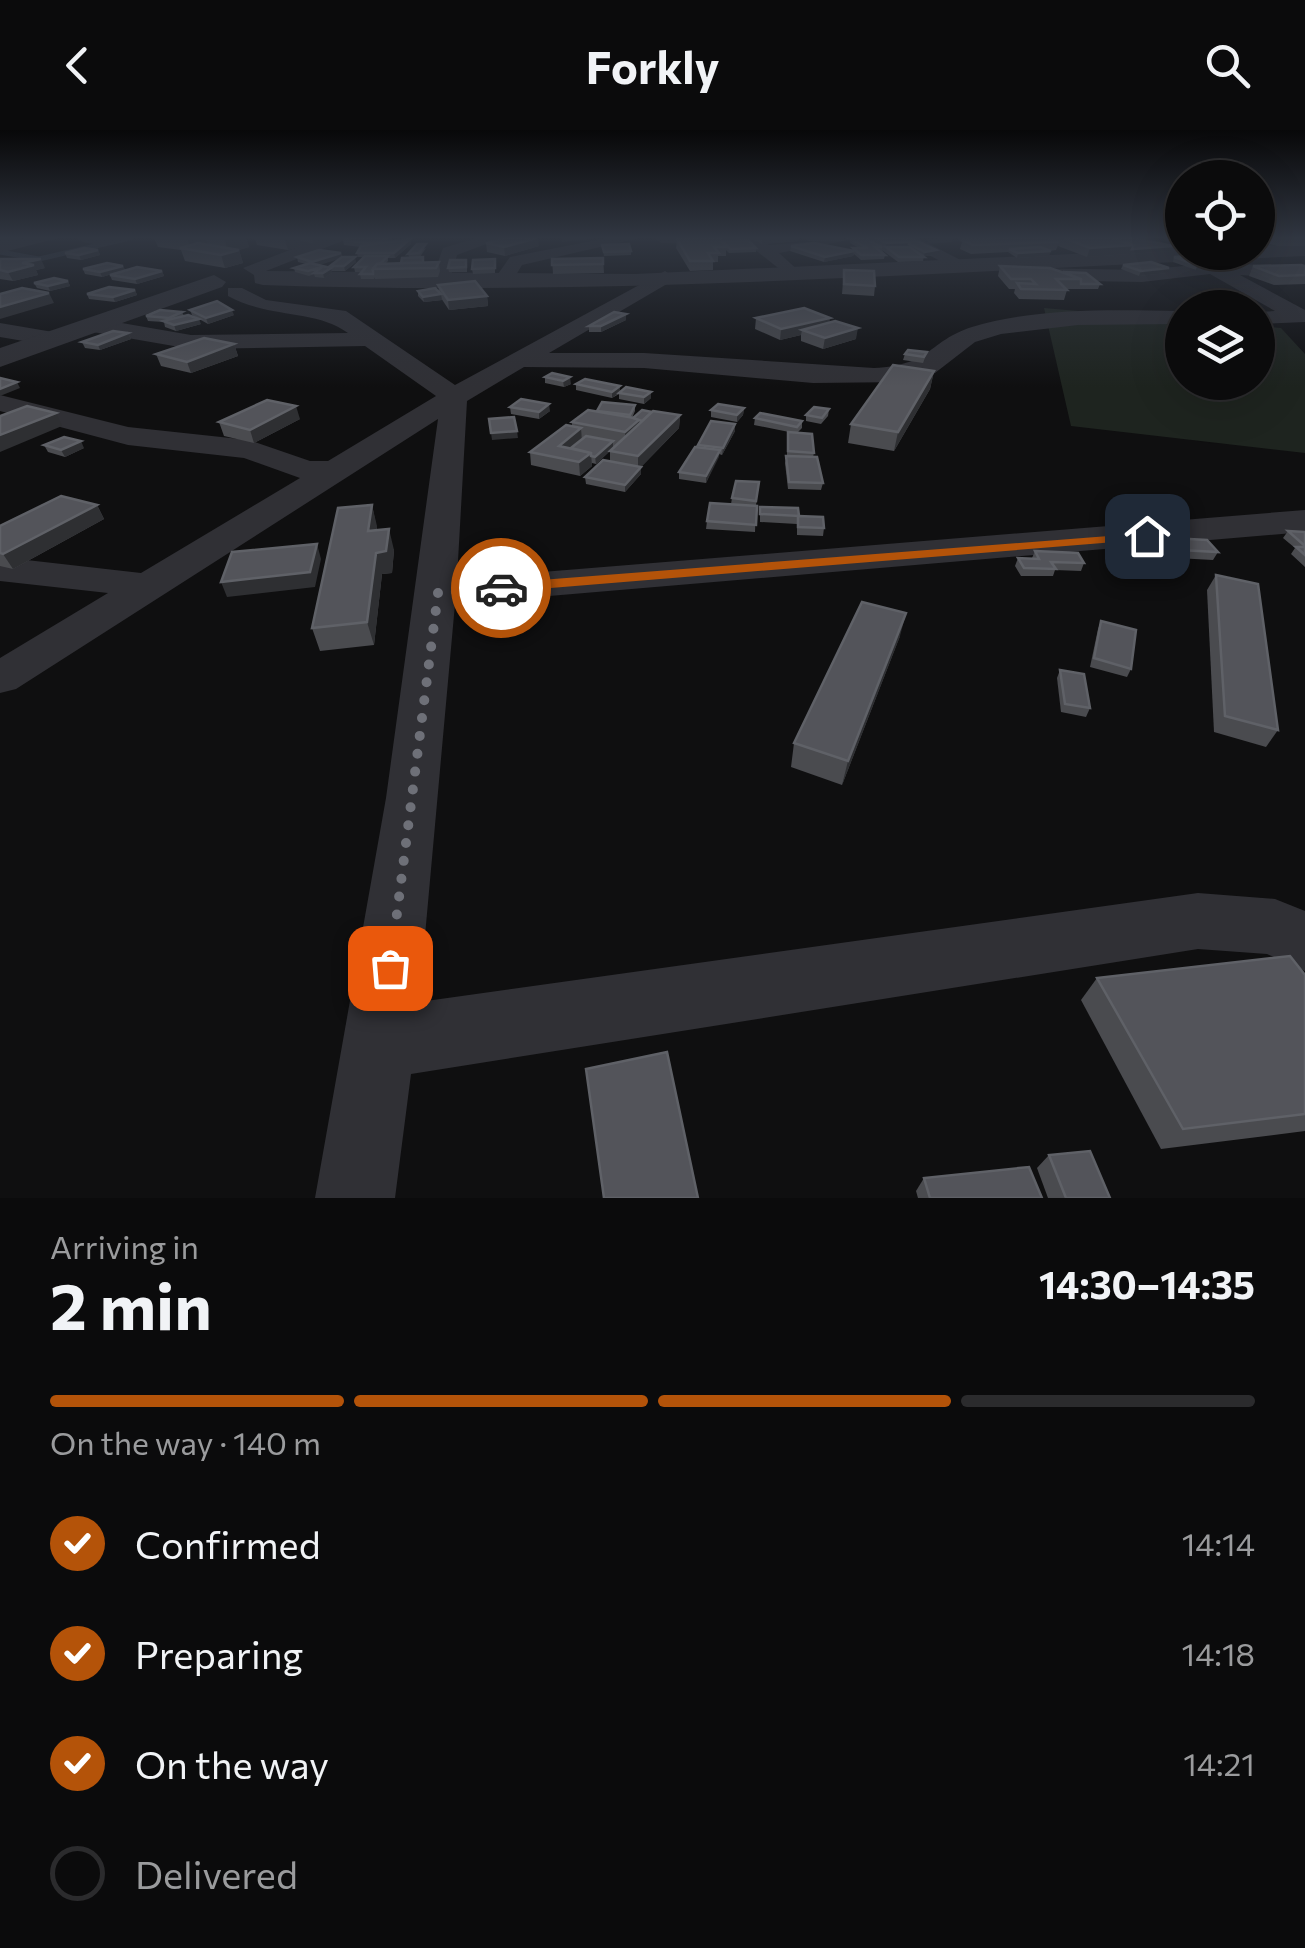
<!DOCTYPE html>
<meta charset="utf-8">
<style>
:root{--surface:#0b0b0c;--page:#141415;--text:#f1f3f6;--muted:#9a9b9d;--line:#2b2b2d;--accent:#b45309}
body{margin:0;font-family:Commissioner,sans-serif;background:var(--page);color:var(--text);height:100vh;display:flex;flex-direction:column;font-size:38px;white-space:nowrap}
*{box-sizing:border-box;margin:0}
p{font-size:32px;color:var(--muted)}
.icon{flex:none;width:55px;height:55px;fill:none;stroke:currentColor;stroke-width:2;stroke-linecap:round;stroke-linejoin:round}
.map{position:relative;height:1068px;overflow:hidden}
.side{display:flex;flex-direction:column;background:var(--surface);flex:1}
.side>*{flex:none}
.buttons{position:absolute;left:1165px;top:30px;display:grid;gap:20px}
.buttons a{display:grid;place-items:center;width:110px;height:110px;border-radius:50%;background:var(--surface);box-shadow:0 10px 40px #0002,0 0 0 2px var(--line);font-size:50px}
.pin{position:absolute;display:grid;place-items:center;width:85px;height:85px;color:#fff;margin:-42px;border-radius:20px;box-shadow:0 5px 15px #0006}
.courier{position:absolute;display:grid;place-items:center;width:100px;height:100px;margin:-50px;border:8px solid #b45309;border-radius:50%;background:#fff;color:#222;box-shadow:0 2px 12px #0007}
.headline em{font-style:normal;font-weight:700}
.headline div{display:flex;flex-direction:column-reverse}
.headline{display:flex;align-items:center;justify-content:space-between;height:170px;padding:0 50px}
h1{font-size:65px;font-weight:700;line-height:75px}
.bar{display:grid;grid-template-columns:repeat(4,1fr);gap:15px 10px;align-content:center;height:120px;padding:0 50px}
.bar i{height:12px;border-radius:8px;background:var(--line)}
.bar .selected{background:var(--accent)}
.bar p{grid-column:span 4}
ol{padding:0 50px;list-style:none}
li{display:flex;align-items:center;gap:30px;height:110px}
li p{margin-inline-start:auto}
li .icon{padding:10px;border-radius:50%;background:var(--accent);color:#fff;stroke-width:4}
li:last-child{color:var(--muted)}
li i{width:55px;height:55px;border:5px solid var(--line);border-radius:50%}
header{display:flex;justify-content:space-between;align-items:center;height:130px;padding:0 50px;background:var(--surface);font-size:45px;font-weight:700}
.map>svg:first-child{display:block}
.green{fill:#1e241f}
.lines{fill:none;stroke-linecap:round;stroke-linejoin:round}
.stream{stroke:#2e343c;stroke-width:5}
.minor{fill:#303035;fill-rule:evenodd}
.tertiary{fill:#303035;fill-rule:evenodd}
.wall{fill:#4a4b4f;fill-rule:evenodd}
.shaded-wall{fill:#2e2f32}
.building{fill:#53545a;stroke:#5f6167;stroke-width:2.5}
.route{fill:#b45309}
.done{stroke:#6e7078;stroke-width:10;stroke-dasharray:0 18}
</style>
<header><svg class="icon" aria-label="back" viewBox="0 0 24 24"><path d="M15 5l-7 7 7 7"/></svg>Forkly<svg class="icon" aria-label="search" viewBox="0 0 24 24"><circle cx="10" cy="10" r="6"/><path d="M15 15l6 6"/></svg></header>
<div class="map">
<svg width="1305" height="1068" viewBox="0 0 1305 1068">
<rect width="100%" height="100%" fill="#0f0f10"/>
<!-- green -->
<polygon class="green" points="1044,178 1182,190 1182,252 1258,252 1258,196 1281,198 1305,224 1305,323 1071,296"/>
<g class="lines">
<!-- stream -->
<polyline class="stream" points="0,122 39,129 130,108"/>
<!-- minor -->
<g class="minor">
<polygon points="26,108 58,108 0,123 0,113"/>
<path d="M77 108H118C109 116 86 116 77 108Z"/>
<polygon points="248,108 299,108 326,115 318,120"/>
<polygon points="477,108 502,108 457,125 448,156 434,156 431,152 443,118"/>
<polygon points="607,108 639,108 522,135 510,155 493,151 510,127"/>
<polygon points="654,108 760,108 769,115 860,108 779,123 800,142 791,148 749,115 662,113"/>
<polygon points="897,108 918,108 970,135 955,139"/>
<polygon points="1126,108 1151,108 1217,133 1305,137 1305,149 1240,145 1305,180 1305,192 1258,194 1258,182 1275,181 1210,144 1142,152 1028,150 1019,144 1028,138 1142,140 1194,135"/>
<path d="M665 141 674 147 672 151 549 223H644L874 238C933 235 928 211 972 197 1039 177 1113 180 1182 181V194L1078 195 1001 204 975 212 935 243 905 252 813 253 644 238 524 237 467 271 457 449 1305 380V402L455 474 419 872 1198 763 1275 769 1305 781V841L1267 824 1198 819 411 944 395 1068H315L386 668 438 289 16 559 0 563V528L108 463 0 451V427L141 443 300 348 244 328 128 315 0 281V265L128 297 249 310 310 331H328L436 266 365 216 191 219 93 202 82 195 93 188 191 205 348 203C315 179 270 189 228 166V158H242L266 170 346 181 455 255Z"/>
<polygon points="0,193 53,202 65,209 53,216 0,207"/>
</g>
<!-- tertiary -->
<g class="tertiary">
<path d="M321 108H350L266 141 635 144 1182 119 1258 122V116L1305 114V126C957 141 611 167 263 155L255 153 254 145 243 138Z"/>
<polygon points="214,145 226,152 222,157 0,237 0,218"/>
</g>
</g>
<!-- wall -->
<g class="wall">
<polygon points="154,108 246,108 249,117 239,120 243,133 225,138 185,131 181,120 158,117"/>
<polygon points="255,108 328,108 313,113 299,111 301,116 288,120 257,115"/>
<polygon points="349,108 392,108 392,110 388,112 410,109 411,114 395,128 388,128 388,131 386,133 401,133 409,127 408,124 426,118 420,127 424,132 439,132 440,141 438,147 375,149 375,147 374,149 361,149 360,144 362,142 355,142 354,137 364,127 358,127 357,123 361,117 344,115 343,110"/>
<polygon points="751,108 799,108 799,111 762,114"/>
<polygon points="804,108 844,108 844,111 809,111"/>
<polygon points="861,108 911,108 935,125 924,126 923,131 898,132 882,120 885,125 884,129 861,130 854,124 853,126 824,132 790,121 791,116 852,121 853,118 859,118 850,113 850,109"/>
<polygon points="958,108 1132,108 1173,116 1172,121 1087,127 1058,116 1059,113 1056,120 1049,121 1049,126 1017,128 1008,122 971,124 960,119 962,112 958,110"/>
<polygon points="1162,108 1182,108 1182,113 1180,114"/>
<polygon points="1258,108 1305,108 1305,116 1278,116 1258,111"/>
<polygon points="677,109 723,113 756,118 756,122 729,123 726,120 726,126 718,126 718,132 713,132 713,140 690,141 676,118"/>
<polygon points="486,113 539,116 505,126 487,122"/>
<polygon points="602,115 631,121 631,125 604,126"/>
<polygon points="98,120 100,125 81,130 67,128 65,123"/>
<path d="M341 123 342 127 356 132 345 141H331L332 143 324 148 315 147 314 144 309 146 295 142 294 138 306 134 298 132 297 127ZM340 128 330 136V138L318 135Z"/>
<polygon points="1174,127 1212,133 1210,138 1196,140 1173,132"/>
<polygon points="603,128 604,143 553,144 552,129"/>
<polygon points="0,129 45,138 36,140 38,145 13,151 0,149"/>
<polygon points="495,129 495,143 473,144 472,139"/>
<polygon points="467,134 467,142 449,142 448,138"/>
<polygon points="1123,135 1167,143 1139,146 1121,139"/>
<polygon points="123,136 125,140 102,147 85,144 83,139"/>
<polygon points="1000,136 1050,138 1100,154 1098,159 1066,159 1067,160 1064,170 1019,169 1014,163 1015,159 1009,159 998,146"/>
<polygon points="1253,136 1305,136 1305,154 1274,155 1249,146"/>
<polygon points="844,140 875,156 874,166 842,164"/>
<polygon points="162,141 164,146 137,154 112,150 110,145"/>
<polygon points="68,151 70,156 50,161 37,158 34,153"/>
<polygon points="438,155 487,166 488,176 449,180 441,168 442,170 424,172 418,166 418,161 439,162"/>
<polygon points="135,160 137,165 115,172 89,169 87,164"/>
<polygon points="190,180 234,185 208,194 192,185"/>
<polygon points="182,182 184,186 201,194 176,201 165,197 164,192 148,191 146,186"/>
<polygon points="626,184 626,190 601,202 589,202 589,196"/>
<polygon points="756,188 830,192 856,209 823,219 801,211 801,205 780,210 755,199"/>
<polygon points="128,203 131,209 100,220 85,218 82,212"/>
<polygon points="234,214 238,226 191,243 161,236 156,224"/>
<polygon points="927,222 923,233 903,230 905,224"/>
<polygon points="934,241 930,259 894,321 848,313 851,294"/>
<polygon points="545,247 571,254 564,257 545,253"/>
<polygon points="576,254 620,256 620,261 651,268 644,274 619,269 619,264 612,268 576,260"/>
<polygon points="635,275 635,281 632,288 680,285 679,298 641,337 641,344 625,362 586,354 585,347 610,331 610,321 596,334 592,333 592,336 580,346 531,335 530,322 572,297 572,292 597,281"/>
<polygon points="510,277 550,281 539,289 511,284"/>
<polygon points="744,278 743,285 737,292 711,287 711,280"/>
<polygon points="829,279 828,286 821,294 806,291 806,285"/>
<polygon points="755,288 802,291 802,298 797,303 814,323 813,327 823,353 821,360 788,359 785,333 787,326 787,309 788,302 794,303 754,295"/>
<polygon points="300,289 254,313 224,306 219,292"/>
<polygon points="735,294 735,301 722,325 719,324 706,353 679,349 679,342 698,318 698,315"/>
<polygon points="44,315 84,318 65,327 48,322"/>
<polygon points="759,352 756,375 755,402 706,399 707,391 731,374 732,368"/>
<polygon points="97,375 104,389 13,439 0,436 0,396"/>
<polygon points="372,375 377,400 394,420 392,443 382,444 374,515 320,521 312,498"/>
<polygon points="760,377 799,386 824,398 823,406 797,405 797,394 760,392"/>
<polygon points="1288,401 1305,402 1305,437 1291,424 1295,418 1283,408"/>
<polygon points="1171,408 1218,422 1213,430 1176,428 1167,416"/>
<polygon points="1035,421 1084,433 1081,441 1055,440 1053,446 1021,446 1015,436 1018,428 1032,428"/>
<polygon points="1216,445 1278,600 1266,617 1214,602 1207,460"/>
<polygon points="1101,491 1131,539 1127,547 1090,537 1098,499"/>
<polygon points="900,506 842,655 791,637 794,613"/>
<polygon points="1060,540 1090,578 1086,587 1061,582 1057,548"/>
<polygon points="1305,845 1305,1001 1161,1019 1081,870 1097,848"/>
<polygon points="1049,1025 1110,1068 1048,1068 1037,1038"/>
<polygon points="924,1048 1042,1068 918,1068 916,1061"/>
</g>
<!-- shaded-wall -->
<g class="shaded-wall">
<polygon points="0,108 21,108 18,109 19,111 0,115"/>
<polygon points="187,108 206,108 209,117 191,120"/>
<polygon points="232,108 246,108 249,117 228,123 225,110"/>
<polygon points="284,108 299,108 301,116 288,120"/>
<polygon points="312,108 328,108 313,113"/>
<polygon points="538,108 539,116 505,126 504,117"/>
<polygon points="562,108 598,108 562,112"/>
<polygon points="762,108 799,108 799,111 762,114"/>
<polygon points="953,108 952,112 927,114 928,109"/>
<polygon points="410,109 411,114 395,128 394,123"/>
<polygon points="910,112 908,120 886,117 885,122 886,113"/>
<polygon points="1134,115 1173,116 1172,121 1087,127 1090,118"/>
<polygon points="98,120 100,125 81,130 79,125"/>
<polygon points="239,120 243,133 225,138 221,125"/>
<polygon points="936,120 935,125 924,126 925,122"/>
<polygon points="854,121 853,126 824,132 825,127"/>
<polygon points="1051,121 1049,126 1017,128 1018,123"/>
<polygon points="341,123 342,128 313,137 312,132"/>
<polygon points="355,127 356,132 345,141 344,136"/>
<polygon points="41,129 45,138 36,140 38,145 13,151 8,142 22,133"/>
<polygon points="1212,133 1210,138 1196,140 1197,135"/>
<polygon points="123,136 125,140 102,147 100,142"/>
<polygon points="331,138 332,143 324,148 323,143"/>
<polygon points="1169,138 1167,143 1139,146 1141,141"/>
<polygon points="162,141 164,146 137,154 135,149"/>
<polygon points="68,151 70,156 50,161 48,156"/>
<polygon points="135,160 137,165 115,172 113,167"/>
<polygon points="49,163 54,173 0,189 0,177"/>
<polygon points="441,164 442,170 424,172 423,167"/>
<polygon points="487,166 488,176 449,180 448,170"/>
<polygon points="232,180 234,185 208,194 206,188"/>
<polygon points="626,184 626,190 601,202 601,196"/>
<polygon points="830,188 829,199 802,200 801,205 780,210 781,199"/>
<polygon points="199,189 201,194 176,201 174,195"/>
<polygon points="858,198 856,209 823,219 825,208"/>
<polygon points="128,203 131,209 100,220 98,215"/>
<polygon points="234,214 238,226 191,243 187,232"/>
<polygon points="934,241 930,259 894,321 898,302"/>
<polygon points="570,247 571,254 564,257 563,251"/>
<polygon points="17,252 20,258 0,266 0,259"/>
<polygon points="620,256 620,262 612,268 612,262"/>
<polygon points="651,262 651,268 644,274 644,267"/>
<polygon points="549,274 550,281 539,289 539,282"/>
<polygon points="296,276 300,289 254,313 250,300"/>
<polygon points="744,278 743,285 737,292 737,285"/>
<polygon points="56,283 62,296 0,322 0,305"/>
<polygon points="680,285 679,298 638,340 638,326"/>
<polygon points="640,289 640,302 625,315 625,302"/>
<polygon points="735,294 735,301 722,325 723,318"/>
<polygon points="581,298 582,312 560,329 559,316"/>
<polygon points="517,301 518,308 492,310 491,303"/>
<polygon points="81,311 84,318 65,327 61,320"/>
<polygon points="613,311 613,318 596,334 595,327"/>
<polygon points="720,320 719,327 706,353 706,346"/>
<polygon points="591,323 592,336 580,346 579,332"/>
<polygon points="641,337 641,344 625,362 625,355"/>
<polygon points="97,375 104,389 13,439 3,424"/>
<polygon points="372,375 377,396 374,422 368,401"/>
<polygon points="389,399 394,420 392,443 382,444 374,515 367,492 376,423"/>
<polygon points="317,414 321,429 315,457 227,467 221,452"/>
<polygon points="906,483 900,506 842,655 848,631"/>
</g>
<!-- building -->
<g class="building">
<polygon points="349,108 387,108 374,114 343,110"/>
<polygon points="506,108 537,108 504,117 486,113"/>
<polygon points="720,108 726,117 714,117 719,123 708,123 713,131 690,131 677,109"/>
<polygon points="864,108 882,117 875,117 885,125 861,125 853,118 868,118 850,109"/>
<polygon points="877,108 903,108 910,112 886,113"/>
<polygon points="911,108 936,120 925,122 909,114 910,112 904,109"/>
<polygon points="993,108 1047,108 1059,112 973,115 962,110 995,109"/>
<polygon points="1064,108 1112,108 1134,115 1090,118"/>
<polygon points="1112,108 1132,108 1173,116 1132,119 1134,115"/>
<polygon points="410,109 394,123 357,123 361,116"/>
<polygon points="748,110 756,118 730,119 723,111"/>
<polygon points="198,113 239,120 221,125 180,118"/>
<polygon points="814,113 854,121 825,127 791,116"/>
<polygon points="417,114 426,114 419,123 408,124"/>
<polygon points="629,114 631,121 604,122 602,115"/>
<polygon points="886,117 910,117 924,127 899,127"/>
<polygon points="1040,117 1051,121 1018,123 1009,119"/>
<polygon points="84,118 98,120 79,125 65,123"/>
<polygon points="319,120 341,123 312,132 297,127"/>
<polygon points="365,126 388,126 381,133 377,134 373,139 373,144 360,144 366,137 354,137"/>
<polygon points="1191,126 1212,133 1197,135 1174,127"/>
<polygon points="342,127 355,127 344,136 330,136"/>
<polygon points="423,127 423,133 401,133 402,128"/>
<polygon points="603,128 603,134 552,135 552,129"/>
<polygon points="0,129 41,129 22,133 34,135 8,142 0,140"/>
<polygon points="495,129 495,138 472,139 473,130"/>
<polygon points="450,130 466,130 466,137 448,138"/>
<polygon points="439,132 436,138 373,139 377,134"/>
<polygon points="1151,132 1169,138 1141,141 1123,135"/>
<polygon points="107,133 123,136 100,142 83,139"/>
<polygon points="310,133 331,138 323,143 314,143 322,137 308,141 294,138"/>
<polygon points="1301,135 1305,136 1305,145 1279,146 1253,136"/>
<polygon points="1000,136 1050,138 1081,149 1056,149 1067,160 1021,159 1017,153 1036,154 1031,149 1011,149"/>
<polygon points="137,137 162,141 135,149 110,145"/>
<polygon points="844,140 874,141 875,156 844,154"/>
<polygon points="1063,142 1086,143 1100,154 1081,154 1081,149"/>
<polygon points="54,148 68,151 48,156 34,153"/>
<polygon points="475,151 487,166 448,170 438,155"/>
<polygon points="109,157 135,160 113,167 87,164"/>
<polygon points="22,158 49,163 0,177 0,164"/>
<polygon points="435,158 441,164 423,167 418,161"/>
<polygon points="217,171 232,180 206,188 190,180"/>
<polygon points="804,178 830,188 781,199 756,188"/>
<polygon points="160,180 182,182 169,188 146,186"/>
<polygon points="614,182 626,184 601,196 589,196"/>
<polygon points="188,185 199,189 174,195 163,191"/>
<polygon points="835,191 858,198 825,208 802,200"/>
<polygon points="113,201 128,203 98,215 82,212"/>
<polygon points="204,208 234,214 187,232 156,224"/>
<polygon points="908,220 927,222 924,227 905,224"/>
<polygon points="893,235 934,241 898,302 851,294"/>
<polygon points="552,243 570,247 563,251 545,247"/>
<polygon points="0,248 17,252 0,259"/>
<polygon points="585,249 620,256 612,262 576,254"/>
<polygon points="626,257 651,262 644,267 619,263"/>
<polygon points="521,269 549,274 539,282 510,277"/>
<polygon points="267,270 296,276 250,300 219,292"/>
<polygon points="602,272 635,275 630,285 597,281"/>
<polygon points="718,274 744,278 737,285 711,280"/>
<polygon points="27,276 56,283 0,305 0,286"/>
<polygon points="814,277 829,279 822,288 806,285"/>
<polygon points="588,280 640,289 625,302 572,292"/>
<polygon points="642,280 652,282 642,291 633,288"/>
<polygon points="653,281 680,285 638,326 610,321"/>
<polygon points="760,283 802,291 797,297 755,288"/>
<polygon points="514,287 517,301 491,303 489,289"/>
<polygon points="711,291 735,294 723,318 698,315"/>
<polygon points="566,295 581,298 559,316 591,323 579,332 530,322"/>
<polygon points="788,302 812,304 814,323 788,321"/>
<polygon points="586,306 613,311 595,327 591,326 591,323 571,318"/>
<polygon points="64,307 81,311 61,320 44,315"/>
<polygon points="695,317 720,320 706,346 679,342"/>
<polygon points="786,326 817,327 823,353 789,352"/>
<polygon points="603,330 641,337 625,355 585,347"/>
<polygon points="736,351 759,352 756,371 732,368"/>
<polygon points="61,366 97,375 3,424 0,423 0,396"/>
<polygon points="710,373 757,376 756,395 707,391"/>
<polygon points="372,375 368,401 389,399 386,421 376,423 367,492 312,498 338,378"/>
<polygon points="760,377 798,378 799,386 760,384"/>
<polygon points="798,386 823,387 824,398 798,397"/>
<polygon points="1288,401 1305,402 1305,416"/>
<polygon points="1171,408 1207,410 1218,422 1180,420"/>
<polygon points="317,414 310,442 221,452 232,422"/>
<polygon points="1296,417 1305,417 1305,425"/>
<polygon points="1035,421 1078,423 1084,433 1051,432 1056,439 1024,438 1018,428 1039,429"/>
<polygon points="1216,445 1258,454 1278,600 1225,586"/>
<polygon points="862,472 906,483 848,631 794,613"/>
<polygon points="1101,491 1136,500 1131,539 1094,528"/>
<polygon points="1060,540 1084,544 1090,578 1065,574"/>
<polygon points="1290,826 1305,845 1305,984 1183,999 1097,848"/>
<polygon points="667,922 698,1068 604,1068 586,939"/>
<polygon points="1090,1021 1110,1068 1066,1068 1049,1025"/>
<polygon points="1029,1037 1042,1068 930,1068 924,1048"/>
</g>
<!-- sky -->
<linearGradient id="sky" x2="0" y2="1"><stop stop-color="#080809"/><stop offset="0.42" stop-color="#313742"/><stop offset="1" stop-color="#313742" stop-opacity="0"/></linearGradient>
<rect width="1305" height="257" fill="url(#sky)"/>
<!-- route -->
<polygon class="route" points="1147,403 1152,409 501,462 494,458 501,453"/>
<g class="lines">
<!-- done -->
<polyline class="done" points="390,838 438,463 501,458"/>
</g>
</svg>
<div class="buttons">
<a><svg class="icon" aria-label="locate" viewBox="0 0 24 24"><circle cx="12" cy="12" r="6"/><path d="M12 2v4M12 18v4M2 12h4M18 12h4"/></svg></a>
<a><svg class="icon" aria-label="layers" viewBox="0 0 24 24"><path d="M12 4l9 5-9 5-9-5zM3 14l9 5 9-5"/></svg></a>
</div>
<div class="pin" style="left:390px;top:838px;background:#ea580c"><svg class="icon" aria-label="bag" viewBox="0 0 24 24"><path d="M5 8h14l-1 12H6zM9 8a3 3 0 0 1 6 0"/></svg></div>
<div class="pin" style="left:1147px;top:406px;background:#1f2937"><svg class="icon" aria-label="home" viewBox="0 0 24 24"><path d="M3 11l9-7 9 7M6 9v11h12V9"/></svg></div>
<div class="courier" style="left:501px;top:458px"><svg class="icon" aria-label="car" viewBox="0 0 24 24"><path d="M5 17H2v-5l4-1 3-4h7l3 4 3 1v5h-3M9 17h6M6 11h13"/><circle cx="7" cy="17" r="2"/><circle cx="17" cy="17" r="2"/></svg></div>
</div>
<section class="side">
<div class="headline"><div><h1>2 min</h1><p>Arriving in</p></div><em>14:30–14:35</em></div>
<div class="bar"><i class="selected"></i><i class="selected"></i><i class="selected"></i><i></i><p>On the way · 140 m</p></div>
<ol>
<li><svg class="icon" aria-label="check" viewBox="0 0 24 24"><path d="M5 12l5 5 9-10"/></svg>Confirmed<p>14:14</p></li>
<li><svg class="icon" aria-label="check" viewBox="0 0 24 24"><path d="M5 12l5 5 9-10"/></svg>Preparing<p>14:18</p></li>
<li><svg class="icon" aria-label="check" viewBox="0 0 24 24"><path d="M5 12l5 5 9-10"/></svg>On the way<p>14:21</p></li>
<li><i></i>Delivered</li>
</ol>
</section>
